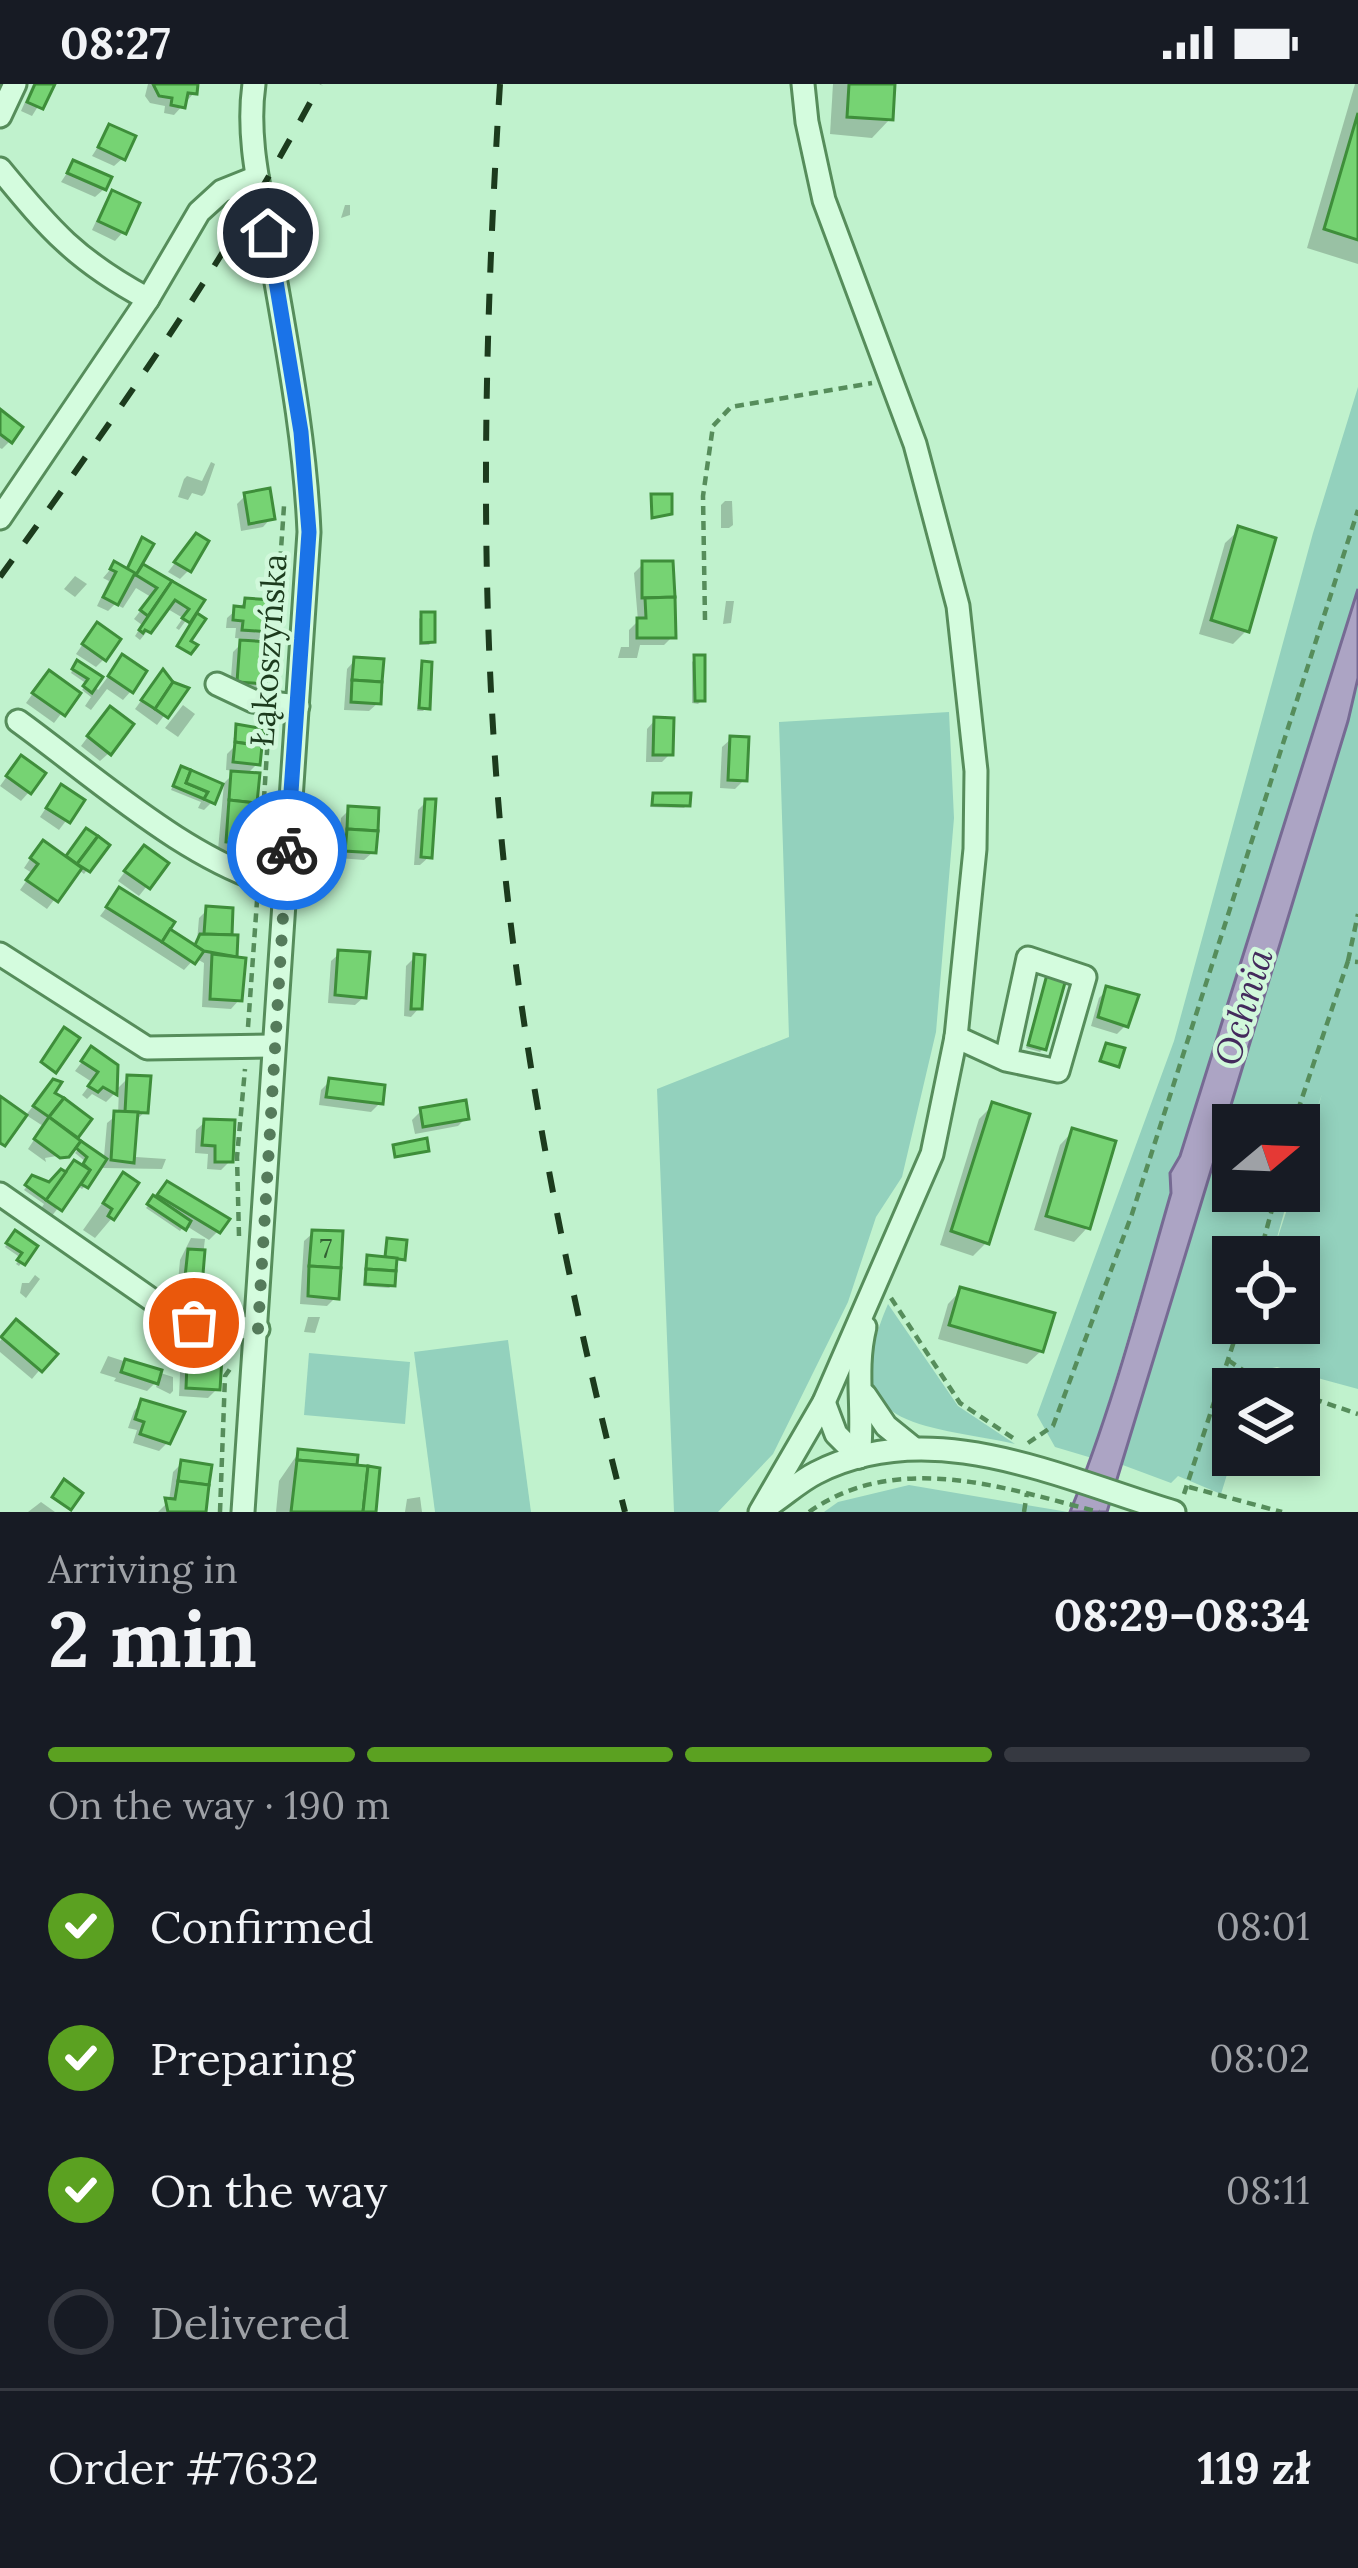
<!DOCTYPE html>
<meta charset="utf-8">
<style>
:root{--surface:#171b24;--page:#20242c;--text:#f1f3f6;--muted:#9ea1a6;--line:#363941;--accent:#5ba121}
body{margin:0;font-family:Lora,serif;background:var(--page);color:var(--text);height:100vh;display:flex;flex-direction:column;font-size:45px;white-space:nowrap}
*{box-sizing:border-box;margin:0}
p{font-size:39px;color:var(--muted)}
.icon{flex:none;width:66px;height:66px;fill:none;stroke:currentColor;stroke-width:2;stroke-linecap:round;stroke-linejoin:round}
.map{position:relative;height:1428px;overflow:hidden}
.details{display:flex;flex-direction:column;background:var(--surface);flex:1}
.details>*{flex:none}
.needle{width:78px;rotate:71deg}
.buttons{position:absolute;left:1212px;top:1020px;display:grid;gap:24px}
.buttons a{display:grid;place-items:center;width:108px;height:108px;border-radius:0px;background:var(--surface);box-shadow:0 6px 18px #0003;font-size:60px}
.pin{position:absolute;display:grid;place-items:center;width:102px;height:102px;color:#fff;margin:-51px;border:6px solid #fff;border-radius:50%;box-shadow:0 3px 12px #0007}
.courier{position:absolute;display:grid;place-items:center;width:120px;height:120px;margin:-60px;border:9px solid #1a73e8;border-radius:50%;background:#fff;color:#222;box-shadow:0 3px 15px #0007}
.headline em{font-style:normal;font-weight:700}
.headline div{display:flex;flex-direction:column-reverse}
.headline{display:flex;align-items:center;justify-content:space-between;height:204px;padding:0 48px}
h1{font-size:78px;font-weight:700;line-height:90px}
.bar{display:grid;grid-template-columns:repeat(4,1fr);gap:18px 12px;align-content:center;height:144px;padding:0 48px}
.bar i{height:15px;border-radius:9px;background:var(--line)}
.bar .selected{background:var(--accent)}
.bar p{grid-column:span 4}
.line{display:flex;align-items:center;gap:30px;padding:0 48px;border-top:3px solid var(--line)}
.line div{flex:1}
ol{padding:0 48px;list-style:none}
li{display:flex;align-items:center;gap:36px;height:132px}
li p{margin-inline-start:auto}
li .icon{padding:12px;border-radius:50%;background:var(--accent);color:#fff;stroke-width:4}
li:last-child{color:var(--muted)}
li i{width:66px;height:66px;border:6px solid var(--line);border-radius:50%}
.status{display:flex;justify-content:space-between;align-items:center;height:84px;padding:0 60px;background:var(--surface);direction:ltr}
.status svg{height:33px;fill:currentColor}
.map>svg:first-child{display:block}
.green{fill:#93d1bd;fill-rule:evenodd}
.water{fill:#aca4c4;stroke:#766a93;stroke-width:3}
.shadow{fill:#0003}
.building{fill:#76d373;stroke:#3e8e3a;stroke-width:3}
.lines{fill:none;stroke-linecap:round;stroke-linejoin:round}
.minor-casing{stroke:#568d5b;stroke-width:27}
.path{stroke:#568d5b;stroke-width:4.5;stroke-dasharray:9 6;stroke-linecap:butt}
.minor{stroke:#d4fcde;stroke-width:21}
.rail{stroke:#1c3b1d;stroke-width:6;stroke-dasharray:21 21;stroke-linecap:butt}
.done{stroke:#557b5b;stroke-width:12;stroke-dasharray:0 21.6}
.route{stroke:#1a73e8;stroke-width:15}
.labels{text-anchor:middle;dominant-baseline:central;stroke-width:9;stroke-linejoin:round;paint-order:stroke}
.number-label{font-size:27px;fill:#326132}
.street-label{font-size:33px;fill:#1c3b1d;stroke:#d1f8db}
.water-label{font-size:36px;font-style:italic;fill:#432a5c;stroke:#d1f8db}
</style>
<div class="status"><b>08:27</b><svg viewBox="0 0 49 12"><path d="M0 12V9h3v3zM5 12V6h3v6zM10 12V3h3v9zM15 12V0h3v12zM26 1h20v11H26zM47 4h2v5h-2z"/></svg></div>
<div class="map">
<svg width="1358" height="1428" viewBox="0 0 1358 1428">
<rect width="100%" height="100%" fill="#c0f2cd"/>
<!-- green -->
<g class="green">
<polygon points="1358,303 1358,505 1180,1072 1170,1089 1171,1109 1092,1374 1055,1363 1037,1331 1174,957 1313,449"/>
<path d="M1358 594V1305L1277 1283 1258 1287 1252 1305H1233V1371L1221 1410 1178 1392 1171 1399 1120 1380ZM1322 1010 1299 1087V1107H1293L1273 1168 1290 1107H1233V1041H1299V1077ZM1233 1173H1299V1239H1233Z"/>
<polygon points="949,628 954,734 936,948 902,1093 876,1133 848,1218 773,1370 718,1428 674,1428 657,1005 789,953 779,638"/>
<path d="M888 1220 958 1322 1015 1360C922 1339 833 1347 888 1220Z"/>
<polygon points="508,1256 531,1428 435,1428 414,1268"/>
<polygon points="309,1269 410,1278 405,1340 304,1331"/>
<polygon points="909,1401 1068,1428 824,1428 838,1418"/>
</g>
<!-- water -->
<path class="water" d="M1358 505V594L1348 637 1107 1428H1070C1112 1325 1140 1216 1171 1109L1170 1089 1180 1072Z"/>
<!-- shadow -->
<g class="shadow">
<polygon points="33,0 52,0 32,32 21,27"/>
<polygon points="148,0 195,0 194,9 174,31 164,29 165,22 150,19 145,12"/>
<polygon points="833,0 892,0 890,35 872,54 830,50"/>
<polygon points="1355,0 1358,0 1358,180 1307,164"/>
<polygon points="110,44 123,74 114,82 92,72"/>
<polygon points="73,80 104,105 95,113 61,98"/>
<polygon points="113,110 123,148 115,157 92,146 105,118"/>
<polygon points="345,121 350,121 350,131 341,134"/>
<polygon points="0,329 10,357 2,365 0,364"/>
<polygon points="211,378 215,380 205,409 202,412 192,409 188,416 178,413 184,395 187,392 202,397"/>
<polygon points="245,412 271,434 263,443 241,447 237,420"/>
<polygon points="725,417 732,417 733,441 729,444 721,444 721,421"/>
<polygon points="1239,446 1247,546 1233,560 1199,550 1225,459"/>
<polygon points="188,462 189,486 180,495 168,488"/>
<polygon points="643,480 670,480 673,552 664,561 640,561 637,574 618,574 621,563 629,563 629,546 638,537 634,489"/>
<polygon points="114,481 126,488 139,481 200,517 179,546 176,544 183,534 166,524 140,556 135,552 142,541 134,535 151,513 136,504 123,524 115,520 108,527 97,522 109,497 103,494"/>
<polygon points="75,492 87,500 75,513 64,505"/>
<polygon points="246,517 267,547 254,560 263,599 254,607 230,606 233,568 246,555 235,554 236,544 226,544 227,534"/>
<polygon points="726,517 734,517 731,539 723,540"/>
<polygon points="422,531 432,557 429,561 419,561 419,535"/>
<polygon points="89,551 104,575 96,583 76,570"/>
<polygon points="122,574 131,607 123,616 107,605 91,626 85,622 91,613 82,606 87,600 71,589 74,583 77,580 98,606"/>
<polygon points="696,574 702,616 698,620 692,619 692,578"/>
<polygon points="355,576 378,619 369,627 344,626 347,585"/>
<polygon points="423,580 427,623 423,627 417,627"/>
<polygon points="164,595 184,605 157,641 135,625 155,598"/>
<polygon points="41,598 77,609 54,639 26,619"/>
<polygon points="183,621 195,630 178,653 165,644"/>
<polygon points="102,634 109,669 100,677 81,662"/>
<polygon points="655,636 670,670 662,678 646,678 647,645"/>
<polygon points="237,644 260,647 258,679 246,691 256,692 251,759 242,768 218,766 224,699 236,687 226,686 227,670 247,650 243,646 233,656"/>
<polygon points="731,655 744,696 735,705 720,704 722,663"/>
<polygon points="13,684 29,708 21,717 0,702"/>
<polygon points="179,689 212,718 204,726 198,724 201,718 171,706"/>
<polygon points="654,712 687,721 684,724 650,723"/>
<polygon points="53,713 81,717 59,746 40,733"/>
<polygon points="426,718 429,773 420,781 414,781 418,726"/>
<polygon points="350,725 373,768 364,776 338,774 341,734"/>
<polygon points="84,751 106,761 84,790 78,785 47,825 20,806 32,789 24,784 34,769 65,776"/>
<polygon points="136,773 165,779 139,812 118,797"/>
<polygon points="119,807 192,862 197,857 199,834 208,825 229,854 235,854 239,916 231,925 202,923 204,879 195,874 184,886 100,832"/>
<polygon points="340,869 364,913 355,921 328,919 331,877"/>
<polygon points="415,873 419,924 411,933 404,932 406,882"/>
<polygon points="1047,890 1043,965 1040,968 1026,964"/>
<polygon points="1107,906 1126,941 1117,950 1091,942 1099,914"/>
<polygon points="91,966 114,1008 128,994 145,1028 136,1036 132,1077 136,1073 166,1075 162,1085 103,1084 107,1039 118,1030 119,1005 106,1018 92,1010 87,1015 82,1011 92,998 75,987"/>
<polygon points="330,997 380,1019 371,1028 319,1021 321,1006"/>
<polygon points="45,1007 88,1036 68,1070 45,1074 46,1078 28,1065 43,1042 26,1031"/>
<polygon points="993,1021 987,1158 973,1172 940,1161 979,1035"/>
<polygon points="421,1027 466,1034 458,1042 415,1050 412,1036"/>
<polygon points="205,1038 230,1077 221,1086 207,1085 208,1070 195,1069 196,1046"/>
<polygon points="1073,1047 1087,1144 1074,1158 1034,1146 1060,1061"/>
<polygon points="82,1061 103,1076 85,1102 82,1105 76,1101 51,1133 40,1126 44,1120 24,1106 33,1095 49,1101 82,1084 86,1078 75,1069"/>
<polygon points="115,1101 112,1134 95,1154 83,1146"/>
<polygon points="159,1109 218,1147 209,1156 185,1141 180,1147 146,1124"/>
<polygon points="313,1149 336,1213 327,1222 300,1220 304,1157"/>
<polygon points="12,1153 34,1163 19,1182 16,1180 21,1174 5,1163"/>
<polygon points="191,1154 205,1155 198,1213 190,1221 176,1220 180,1176"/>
<polygon points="388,1157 402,1174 393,1177 392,1201 389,1204 363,1202 365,1178 369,1174 383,1176"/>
<polygon points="35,1191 40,1195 26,1214 20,1209 22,1199 29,1199"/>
<polygon points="961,1206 1041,1267 1027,1280 938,1255 948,1220"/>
<polygon points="308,1233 320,1233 315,1249 304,1248"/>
<polygon points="17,1239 53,1270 32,1295 0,1268 0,1257"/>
<polygon points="190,1258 217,1305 208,1314 179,1312 181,1267"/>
<polygon points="108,1272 173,1293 173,1307 170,1310 156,1303 160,1294 147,1307 114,1297 116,1294 100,1289"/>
<polygon points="142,1318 168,1358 159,1367 133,1359 137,1346 128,1344 134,1327"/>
<polygon points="299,1368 354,1373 354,1384 372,1428 276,1428 279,1397"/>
<polygon points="182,1379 201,1428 158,1428 169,1417 173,1388"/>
<polygon points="420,1413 422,1428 405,1428 407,1415"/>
<polygon points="41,1418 55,1428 28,1428"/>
</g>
<!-- building -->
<g class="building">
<polygon points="35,0 55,0 43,25 27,18"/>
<polygon points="153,0 198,0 197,10 188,9 185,24 171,21 172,14 159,12"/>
<polygon points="849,0 895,0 893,36 847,33"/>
<polygon points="1358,29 1358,156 1324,145"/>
<polygon points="109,40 136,52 125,76 98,63"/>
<polygon points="73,76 112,93 106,106 67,89"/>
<polygon points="112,106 140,119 126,150 98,137"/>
<polygon points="0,325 23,343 12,359 0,350"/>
<polygon points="270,404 275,435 249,440 244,409"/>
<polygon points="651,410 672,410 672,430 652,434"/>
<polygon points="1238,442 1276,454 1249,548 1211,536"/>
<polygon points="196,449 209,457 191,488 174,478"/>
<polygon points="142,453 154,460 136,491 127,485"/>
<polygon points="114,477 135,489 118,521 103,513 116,488 110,485"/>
<polygon points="642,477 673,477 675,513 642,514"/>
<polygon points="143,480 172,497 148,532 140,526 157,504 136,491"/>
<polygon points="172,497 205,516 190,539 182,534 189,525 175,516 151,549 145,546 143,549 139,546"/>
<polygon points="675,513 676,554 637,554 637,534 646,534 645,514"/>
<polygon points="245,514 273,516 270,548 242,546 243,537 233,536 234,522 244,523"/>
<polygon points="421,528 435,528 435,558 421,559"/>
<polygon points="197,529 206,535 191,557 198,561 191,570 177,562"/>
<polygon points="97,538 121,555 106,577 82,560"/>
<polygon points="240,556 269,558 266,600 237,598"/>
<polygon points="122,570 147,587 133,609 108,592"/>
<polygon points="694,571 705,571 705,617 695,617"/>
<polygon points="354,573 384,575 382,598 352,596"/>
<polygon points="77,576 103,593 92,609 83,602 88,595 72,585"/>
<polygon points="422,577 432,578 430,625 419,624"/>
<polygon points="163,585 173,598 155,625 141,616"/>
<polygon points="49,586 81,609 65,632 32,609"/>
<polygon points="352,596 382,598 381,620 351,618"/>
<polygon points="173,598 189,604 168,634 155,625"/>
<polygon points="110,622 134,640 111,671 87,652"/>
<polygon points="654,633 674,634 673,671 653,671"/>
<polygon points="236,640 264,645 262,662 235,658"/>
<polygon points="730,652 749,653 747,697 728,696"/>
<polygon points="235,658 262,662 260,681 233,678"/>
<polygon points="21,671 46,689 31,710 6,692"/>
<polygon points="181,682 191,686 186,699 208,708 204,715 173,702"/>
<polygon points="191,686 223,700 215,720 204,715 208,708 186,699"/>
<polygon points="231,687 260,689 257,719 229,716"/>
<polygon points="61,700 85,716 70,739 46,724"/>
<polygon points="653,709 691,709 690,722 652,721"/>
<polygon points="425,715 436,715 432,774 421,773"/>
<polygon points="229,716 257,719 254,761 226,758"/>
<polygon points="348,722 379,724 378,747 347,745"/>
<polygon points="86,744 98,752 77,780 66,772"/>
<polygon points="347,745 378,747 376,769 345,767"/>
<polygon points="98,752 110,761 90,788 77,780"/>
<polygon points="43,756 82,784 58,818 26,796 38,780 30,774"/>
<polygon points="144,761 169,779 150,805 124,787"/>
<polygon points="119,803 175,838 162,858 106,823"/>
<polygon points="206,822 233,824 232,851 204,850"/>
<polygon points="170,845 204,867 195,880 162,858"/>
<polygon points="200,850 238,851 237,873 204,867 195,861"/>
<polygon points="338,866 370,868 366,914 335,911"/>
<polygon points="212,870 246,874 242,917 210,915"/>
<polygon points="414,870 425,871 422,925 411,925"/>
<polygon points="1049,883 1068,888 1046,966 1028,961"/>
<polygon points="1106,902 1139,911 1128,943 1098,933"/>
<polygon points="64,943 80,954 56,989 41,978"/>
<polygon points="1106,959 1125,964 1119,983 1100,977"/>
<polygon points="91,962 118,981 117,1011 103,1003 98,1008 88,1002 98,988 81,977"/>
<polygon points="127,991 151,992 148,1029 125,1028"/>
<polygon points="329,994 385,1001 383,1020 326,1013"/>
<polygon points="53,995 62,998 55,1009 64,1014 49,1033 33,1022"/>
<polygon points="0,1012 27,1031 5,1062 0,1059"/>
<polygon points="64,1014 92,1035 78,1054 49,1033"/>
<polygon points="466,1016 469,1035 423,1043 420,1024"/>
<polygon points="992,1018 1030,1030 989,1160 951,1147"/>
<polygon points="114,1027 138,1028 134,1079 111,1076"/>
<polygon points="49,1033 81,1057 69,1073 60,1074 34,1055"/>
<polygon points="204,1035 235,1036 233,1078 215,1078 215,1062 202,1061"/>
<polygon points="1072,1044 1116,1057 1090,1145 1046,1132"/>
<polygon points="427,1054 429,1067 395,1073 393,1061"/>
<polygon points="81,1057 107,1075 88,1104 81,1100 90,1086 83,1080 87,1073 76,1064"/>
<polygon points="74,1076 90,1086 62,1127 46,1116"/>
<polygon points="61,1085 66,1088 46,1116 25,1101 32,1091 49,1098"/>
<polygon points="123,1088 139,1099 114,1136 108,1132 112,1125 103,1119"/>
<polygon points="167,1097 230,1135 220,1149 157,1111"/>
<polygon points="153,1111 191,1137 186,1146 147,1120"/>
<polygon points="15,1146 38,1162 25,1181 17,1176 22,1169 6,1159"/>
<polygon points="312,1146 343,1147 341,1184 309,1182"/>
<polygon points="387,1154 407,1156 405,1176 385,1173"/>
<polygon points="188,1165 205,1166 201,1214 183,1212"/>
<polygon points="367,1171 397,1174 396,1187 366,1185"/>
<polygon points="309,1182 341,1184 339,1215 308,1212"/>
<polygon points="366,1185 396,1187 395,1202 365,1200"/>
<polygon points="960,1203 1055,1229 1043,1268 949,1241"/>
<polygon points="16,1235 58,1270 42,1288 1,1253"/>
<polygon points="188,1255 223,1257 220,1306 186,1304"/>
<polygon points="125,1275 162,1286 158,1300 121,1288"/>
<polygon points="141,1315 185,1328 170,1360 140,1350 144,1338 135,1335"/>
<polygon points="298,1365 358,1371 357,1381 297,1376"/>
<polygon points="181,1376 212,1381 209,1401 178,1397"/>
<polygon points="297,1376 368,1382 363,1428 291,1428"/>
<polygon points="368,1382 380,1384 376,1428 363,1428"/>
<polygon points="64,1395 83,1409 71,1426 52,1413"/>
<polygon points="178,1397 209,1401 206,1428 168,1428 165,1414 175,1415"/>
</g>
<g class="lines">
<!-- minor casing -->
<g class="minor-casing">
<g id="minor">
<polyline points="0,32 15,0"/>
<path d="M0 85C50 146 77 177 148 215"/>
<polyline points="0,434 148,215 199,128 222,107 257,93"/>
<polyline points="217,600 253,617 298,622"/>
<path d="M18 637C94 692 194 783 285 803"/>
<polyline points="0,870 147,964 273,962"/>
<polyline points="956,953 1006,976 1058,987 1085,893 1028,874 1006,976"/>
<polyline points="0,1110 155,1218 193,1239 258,1245"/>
<polyline points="865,1311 886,1342 912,1363"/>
<polyline points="824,1318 836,1350 859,1373"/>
<path d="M859 1373C865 1329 854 1287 865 1243"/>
<path d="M771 1420C786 1410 800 1397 816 1389 931 1330 1061 1394 1174 1428"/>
<path d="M243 1428 309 448C305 352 286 258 270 164 261 110 246 55 254 0"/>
<polyline points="760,1428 824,1318 932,1070 956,953 975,765 976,687 958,522 915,360 824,116 807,38 803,0"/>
</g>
</g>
<!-- path -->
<g class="path">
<polyline points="705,536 703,412 713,342 731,323 872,299"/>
<polyline points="272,596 284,422"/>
<polyline points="260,776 269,637"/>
<polyline points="1348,877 1358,830"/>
<polyline points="248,943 257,817"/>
<polyline points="1293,1041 1348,877 1358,878"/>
<polyline points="239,1152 237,1073 245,985"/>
<polyline points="1259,1173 1277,1107"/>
<polyline points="891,1214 960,1319 1016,1356"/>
<polyline points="1228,1276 1253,1293 1285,1305"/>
<polyline points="1235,1305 1250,1291"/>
<polyline points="1299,1310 1358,1330"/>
<polyline points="1216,1323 1233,1307"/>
<polyline points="1028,1359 1053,1342 1132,1130 1358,426"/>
<polyline points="1189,1403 1282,1428"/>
<polyline points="1184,1410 1240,1239"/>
<polyline points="220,1428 225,1292 230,1285"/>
<path d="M809 1428C897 1366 1005 1404 1099 1428"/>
<polyline points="1024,1428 1027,1409"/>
</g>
<!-- minor -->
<use href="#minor" class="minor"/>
<!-- rail -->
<g class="rail">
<path d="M500 0C484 253 478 507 502 760 524 986 569 1208 625 1428"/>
<path d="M0 493C115 333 228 175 320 0"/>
</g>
</g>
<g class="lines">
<!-- done -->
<polyline class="done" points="194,1239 258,1245 287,766"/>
<!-- route -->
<polyline class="route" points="268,149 301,348 309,448 287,766"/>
</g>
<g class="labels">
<!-- number labels -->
<g class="number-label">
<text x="326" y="1164">7</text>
</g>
<!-- street labels -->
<g class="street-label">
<text transform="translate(268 566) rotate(-86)">Łąkoszyńska</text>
</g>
<!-- water labels -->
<g class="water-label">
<text transform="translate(1243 923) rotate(-73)">Ochnia</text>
</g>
</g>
</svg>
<div class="buttons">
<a><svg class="needle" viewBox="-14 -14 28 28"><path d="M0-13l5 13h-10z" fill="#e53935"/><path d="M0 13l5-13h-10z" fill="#9ea1a6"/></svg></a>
<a><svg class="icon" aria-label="locate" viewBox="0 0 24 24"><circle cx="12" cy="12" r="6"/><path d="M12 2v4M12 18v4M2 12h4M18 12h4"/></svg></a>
<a><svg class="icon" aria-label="layers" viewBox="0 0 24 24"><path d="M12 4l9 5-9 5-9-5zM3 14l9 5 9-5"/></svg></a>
</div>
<div class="pin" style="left:194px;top:1239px;background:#ea580c"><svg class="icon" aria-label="bag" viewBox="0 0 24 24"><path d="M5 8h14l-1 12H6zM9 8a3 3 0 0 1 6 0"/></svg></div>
<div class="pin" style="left:268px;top:149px;background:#1f2937"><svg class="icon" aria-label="home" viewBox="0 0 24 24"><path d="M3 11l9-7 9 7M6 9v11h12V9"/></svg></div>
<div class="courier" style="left:287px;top:766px"><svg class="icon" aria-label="bike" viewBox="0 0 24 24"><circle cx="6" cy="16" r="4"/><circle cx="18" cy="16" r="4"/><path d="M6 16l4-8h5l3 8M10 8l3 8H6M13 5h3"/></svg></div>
</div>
<section class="details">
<div class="headline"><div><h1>2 min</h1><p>Arriving in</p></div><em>08:29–08:34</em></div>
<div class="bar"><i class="selected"></i><i class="selected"></i><i class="selected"></i><i></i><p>On the way · 190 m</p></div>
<ol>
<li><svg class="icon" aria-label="check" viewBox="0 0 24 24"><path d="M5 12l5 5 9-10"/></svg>Confirmed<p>08:01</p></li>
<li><svg class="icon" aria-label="check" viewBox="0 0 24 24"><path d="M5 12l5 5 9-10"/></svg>Preparing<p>08:02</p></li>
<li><svg class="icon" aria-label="check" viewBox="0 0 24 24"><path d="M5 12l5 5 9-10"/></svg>On the way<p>08:11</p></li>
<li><i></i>Delivered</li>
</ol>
<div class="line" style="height:156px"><div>Order #7632</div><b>119 zł</b></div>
</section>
